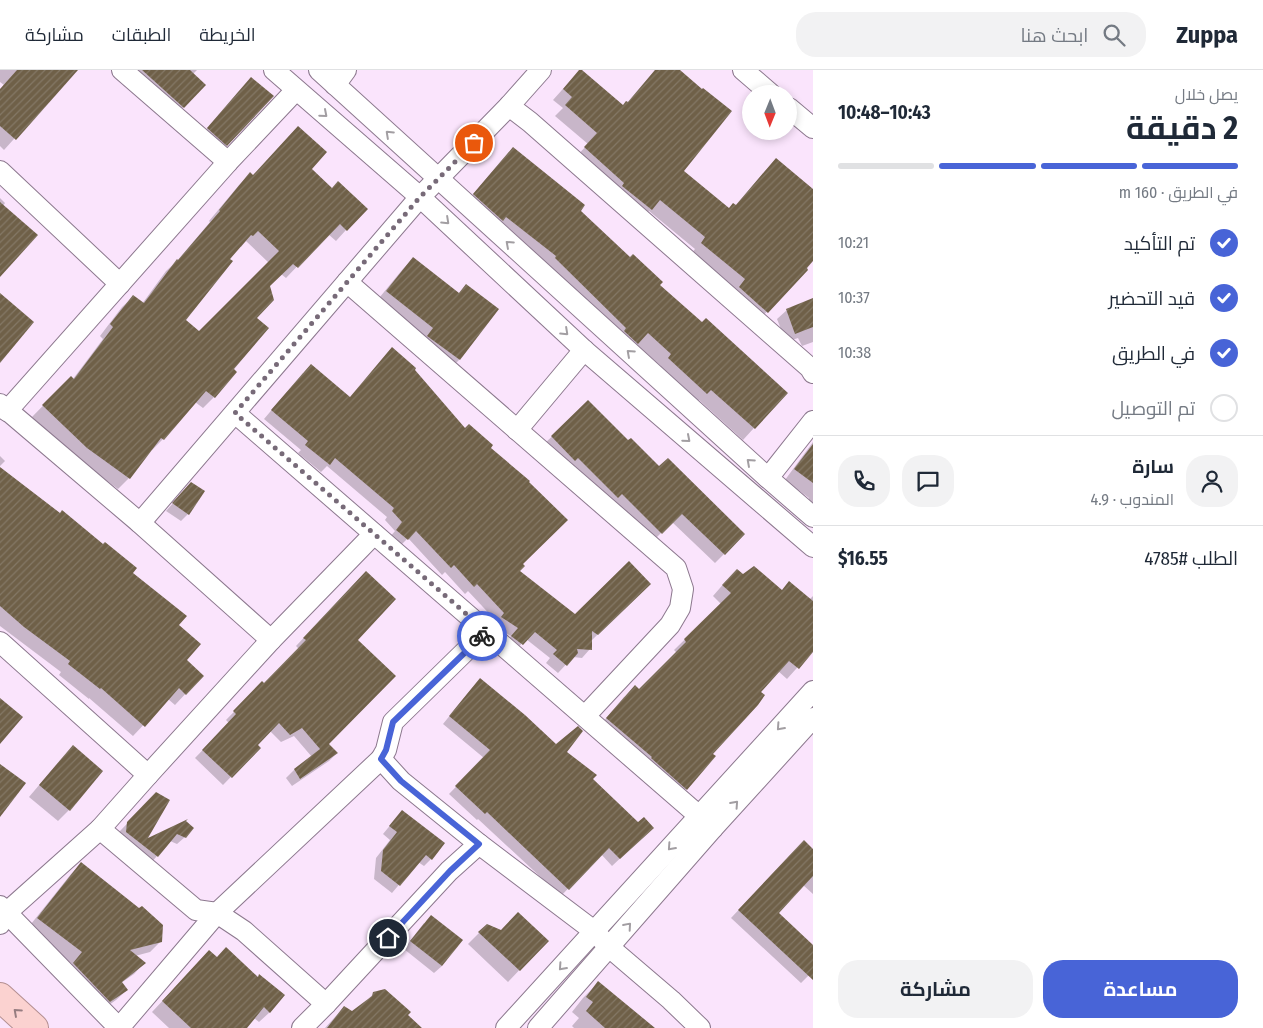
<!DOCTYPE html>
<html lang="ar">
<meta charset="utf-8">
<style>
:root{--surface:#fff;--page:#f2f2f3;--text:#1f2937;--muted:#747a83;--line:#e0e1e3;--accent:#4864d7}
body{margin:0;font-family:"Fira Sans Condensed",Cairo,sans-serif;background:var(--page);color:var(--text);direction:rtl;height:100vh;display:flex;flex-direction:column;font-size:19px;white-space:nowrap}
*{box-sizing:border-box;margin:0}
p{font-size:16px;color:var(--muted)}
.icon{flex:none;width:28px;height:28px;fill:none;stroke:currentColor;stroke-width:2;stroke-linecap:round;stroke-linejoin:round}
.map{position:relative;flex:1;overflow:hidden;direction:ltr}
.side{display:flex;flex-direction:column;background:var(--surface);width:450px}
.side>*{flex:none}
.needle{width:32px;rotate:181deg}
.tools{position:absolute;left:742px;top:15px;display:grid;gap:10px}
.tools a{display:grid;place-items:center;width:55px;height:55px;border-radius:50%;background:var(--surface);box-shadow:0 2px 8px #0003;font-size:25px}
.pin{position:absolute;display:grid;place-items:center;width:42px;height:42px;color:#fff;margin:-21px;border:2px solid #fff;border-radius:50%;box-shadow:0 1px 5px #0007}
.courier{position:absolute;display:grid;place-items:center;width:50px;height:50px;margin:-25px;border:4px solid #4864d7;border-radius:50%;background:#fff;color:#222;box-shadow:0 1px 6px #0007}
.overview em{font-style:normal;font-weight:700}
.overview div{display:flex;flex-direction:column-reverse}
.overview{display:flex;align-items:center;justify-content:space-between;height:85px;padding:0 25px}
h1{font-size:32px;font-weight:700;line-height:38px}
.bar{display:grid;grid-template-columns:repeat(4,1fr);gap:8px 5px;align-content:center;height:60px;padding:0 25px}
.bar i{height:6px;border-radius:4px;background:var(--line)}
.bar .current{background:var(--accent)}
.bar p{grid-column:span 4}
.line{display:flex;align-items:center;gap:12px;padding:0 25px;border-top:1px solid var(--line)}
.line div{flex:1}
.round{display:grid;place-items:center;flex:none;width:52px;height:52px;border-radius:20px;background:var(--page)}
ol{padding:0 25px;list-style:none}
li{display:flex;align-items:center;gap:15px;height:55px}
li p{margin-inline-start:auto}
li .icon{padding:5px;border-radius:50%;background:var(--accent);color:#fff;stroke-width:4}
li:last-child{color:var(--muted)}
li i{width:28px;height:28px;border:2px solid var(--line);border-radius:50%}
.action{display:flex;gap:10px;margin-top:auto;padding:10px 25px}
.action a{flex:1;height:58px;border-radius:20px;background:var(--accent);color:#fff;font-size:20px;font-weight:700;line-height:58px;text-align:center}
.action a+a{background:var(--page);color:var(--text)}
header{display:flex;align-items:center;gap:30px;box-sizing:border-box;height:70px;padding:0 25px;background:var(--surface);border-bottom:1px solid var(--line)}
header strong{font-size:24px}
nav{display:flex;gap:28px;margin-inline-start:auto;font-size:18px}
.search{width:350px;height:45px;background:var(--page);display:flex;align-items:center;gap:12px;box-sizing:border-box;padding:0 18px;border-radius:20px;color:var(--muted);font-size:19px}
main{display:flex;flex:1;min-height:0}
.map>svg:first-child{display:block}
.shadow{fill:#0003;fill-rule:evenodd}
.building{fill:url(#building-hatch);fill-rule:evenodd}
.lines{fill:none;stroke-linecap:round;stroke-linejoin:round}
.minor-casing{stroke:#8c788e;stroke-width:22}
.trunk-casing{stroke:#b38f91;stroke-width:30}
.minor{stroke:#fff;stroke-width:20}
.trunk{stroke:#fbd2d0;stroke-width:28}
.oneway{stroke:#a29ea2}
.oneway2{stroke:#967d80}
.done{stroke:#776a78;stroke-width:5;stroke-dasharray:0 9}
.route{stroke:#4864d7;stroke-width:6}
</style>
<header>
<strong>Zuppa</strong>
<div class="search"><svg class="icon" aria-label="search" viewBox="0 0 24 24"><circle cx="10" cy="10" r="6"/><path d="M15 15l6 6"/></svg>ابحث هنا</div>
<nav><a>الخريطة</a><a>الطبقات</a><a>مشاركة</a></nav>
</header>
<main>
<section class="side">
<div class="overview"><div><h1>2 دقيقة</h1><p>يصل خلال</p></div><em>10:43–10:48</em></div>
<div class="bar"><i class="current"></i><i class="current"></i><i class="current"></i><i></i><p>في الطريق · 160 m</p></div>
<ol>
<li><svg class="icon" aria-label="check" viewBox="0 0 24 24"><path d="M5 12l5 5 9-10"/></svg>تم التأكيد<p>10:21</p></li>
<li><svg class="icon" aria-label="check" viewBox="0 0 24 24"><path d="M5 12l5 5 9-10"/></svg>قيد التحضير<p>10:37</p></li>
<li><svg class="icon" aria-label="check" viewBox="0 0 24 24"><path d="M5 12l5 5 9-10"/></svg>في الطريق<p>10:38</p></li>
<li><i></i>تم التوصيل</li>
</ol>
<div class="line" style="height:90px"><a class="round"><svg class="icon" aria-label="person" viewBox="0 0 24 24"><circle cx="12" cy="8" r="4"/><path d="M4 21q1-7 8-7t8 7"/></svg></a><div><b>سارة</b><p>المندوب · 4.9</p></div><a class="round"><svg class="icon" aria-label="chat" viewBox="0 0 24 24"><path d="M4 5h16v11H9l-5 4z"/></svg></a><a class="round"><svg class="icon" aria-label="phone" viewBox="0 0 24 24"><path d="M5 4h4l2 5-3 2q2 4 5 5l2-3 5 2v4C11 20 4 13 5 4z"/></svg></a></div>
<div class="line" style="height:65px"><div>الطلب #4785</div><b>$16.55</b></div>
<div class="action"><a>مساعدة</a><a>مشاركة</a></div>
</section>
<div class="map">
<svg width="813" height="958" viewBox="0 0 813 958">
<defs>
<pattern id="building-hatch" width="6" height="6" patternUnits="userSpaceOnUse" patternTransform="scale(1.25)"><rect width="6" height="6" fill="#6f6048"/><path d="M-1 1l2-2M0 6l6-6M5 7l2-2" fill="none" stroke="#847866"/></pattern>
</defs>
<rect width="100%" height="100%" fill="#fae4fc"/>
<!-- shadow -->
<g class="shadow">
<polygon points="0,0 76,0 4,80 0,76 0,20 4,15 0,12"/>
<polygon points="117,0 197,0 193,4 204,15 173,48"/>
<polygon points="655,0 678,0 682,101 729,139 735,136 765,101 776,90 813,121 813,189 805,199 807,200 756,253 691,184 695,179 649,141 641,149 574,89 588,74 555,46 563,38 553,30 570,11 622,37 627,33"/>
<polygon points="240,20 226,75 215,86 197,70"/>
<polygon points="513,79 658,215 702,254 786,323 743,370 699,330 695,334 658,300 661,296 636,274 626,284 463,136 502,90"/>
<path d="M310 99 346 160 336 171 328 164 286 208 281 204 269 216 232 299 235 302 214 327 203 338 195 332 163 369 152 380 151 379 129 408 118 419 76 388 32 347 71 307 73 309 103 269 100 266 122 237 133 227 142 234 166 201 177 191 210 152 209 151 239 115 250 104 253 106ZM246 171 269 193 199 263 184 250 240 176 241 177Z"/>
<polygon points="0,128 5,133 3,136 0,205"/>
<polygon points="413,188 458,224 466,216 459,290 448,301 375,233 402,200"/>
<polygon points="813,230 813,272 802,276 798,268 786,272 777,249 787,240"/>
<polygon points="413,300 465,360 489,378 522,495 519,501 575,546 649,514 591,571 590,579 582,588 573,587 558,603 546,593 550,588 526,569 514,582 504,574 511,566 494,556 497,552 468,521 465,524 445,502 442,505 408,468 399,477 389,468 395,461 385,450 387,447 327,396 321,402 298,383 301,380 264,349 303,303 349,328"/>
<polygon points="588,332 628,372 744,464 715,493 672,452 652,472 542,376"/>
<polygon points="813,372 813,439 807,435 809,428 785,410"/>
<polygon points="0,386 5,391 0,396"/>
<polygon points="0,399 132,503 178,555 186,591 202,606 175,635 168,629 133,666 89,628 89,629 59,605 61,602 0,556"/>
<polygon points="184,421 188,444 181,451 166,441"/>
<polygon points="743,506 781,521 809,530 813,526 813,580 787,609 778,601 711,684 686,719 676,729 597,659 624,627 639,620 677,583 674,580 721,534 713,526 726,511"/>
<polygon points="358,510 356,570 327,674 337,683 329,691 292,716 286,708 294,700 312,687 294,666 281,672 270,661 256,675 259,678 223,715 195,688 229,653 226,650 262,613 264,615 299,579 296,576"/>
<polygon points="473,617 565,682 638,754 645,765 612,796 601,784 561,826 478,749 477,750 449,724 484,688 443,654"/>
<polygon points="73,677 69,740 58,751 29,727 62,688"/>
<polygon points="156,724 145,771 185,752 185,767 177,774 170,771 150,794 119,769 120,761"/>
<polygon points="402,741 431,789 424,796 418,792 392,823 374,809 376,788 390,770 383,764"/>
<polygon points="796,779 813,780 813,824 803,815 777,843 813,877 813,901 801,913 731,848"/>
<polygon points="81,794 161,871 150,882 135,886 144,893 134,904 121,913 127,920 116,930 99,942 63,905 72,894 27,859 71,804"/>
<polygon points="424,853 442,896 434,903 404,879"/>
<polygon points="487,855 501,861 547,871 508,912 468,874"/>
<polygon points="216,888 258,908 270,942 259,952 254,948 245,958 169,958 152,942 199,892"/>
<polygon points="598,913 653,958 574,958 572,956 579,948 572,942 583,928"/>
<polygon points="374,923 406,945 420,958 325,958 344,937 352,942 363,935"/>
</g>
<!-- building -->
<g class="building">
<polygon points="17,0 78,0 16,70 0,56 0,19"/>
<polygon points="142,0 190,0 206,15 184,38"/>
<polygon points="579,0 582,0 623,35 626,31 628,32 655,0 680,0 702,19 703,18 732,41 684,101 729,138 733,133 736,135 776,88 813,119 813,191 807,198 808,200 768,243 739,217 745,209 701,173 705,167 660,130 652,140 622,116 624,113 584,77 597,63 565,35 572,27 563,19"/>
<polygon points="251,7 274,26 227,76 207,58"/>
<path d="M298 56 327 82 312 99 332 118 338 111 368 139 347 161 340 154 298 198 293 194 270 216 274 230 257 248 269 258 234 299 237 302 215 328 206 321 164 370 161 368 130 409 87 378 42 335 71 306 74 309 113 257 110 254 133 225 144 233 177 189 178 190 220 141 219 140 250 102 253 105ZM258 161 279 181 199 261 186 250 233 191 230 189 251 165 253 166Z"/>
<polygon points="513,77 585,135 581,141 630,187 633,184 663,212 660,215 702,252 706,248 788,323 755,359 711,320 707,324 668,288 671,284 648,263 638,274 624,261 626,258 555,188 556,186 506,147 503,151 473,124"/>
<polygon points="0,132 38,165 0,207"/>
<polygon points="413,187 459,223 466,214 499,239 460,290 427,266 433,258 386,221"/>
<polygon points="0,223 34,252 0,293"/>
<polygon points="813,228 813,257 795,264 786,239"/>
<polygon points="392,277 416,298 415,300 465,358 469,354 493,375 491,378 530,411 529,412 568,450 523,494 525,496 520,501 575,544 629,491 651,514 598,565 592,561 592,580 577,579 578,583 567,596 553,584 557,580 535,562 523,575 511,566 518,558 501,547 504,543 477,514 474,517 454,495 451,498 416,461 408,470 396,460 402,452 392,441 394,438 335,388 330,395 305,375 308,371 271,340 311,294 350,327"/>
<polygon points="588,330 628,370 631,368 659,396 668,388 745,464 725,485 682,444 662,464 622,424 618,428 578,388 575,391 551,366"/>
<polygon points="813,374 813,413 794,399"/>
<polygon points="0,397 60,443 62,440 103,474 105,472 137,498 133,503 187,546 179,555 201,574 187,590 204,606 186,625 179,618 145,657 101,618 100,619 68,594 70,591 24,557 0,536"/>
<polygon points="191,412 205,421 189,445 172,433"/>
<polygon points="754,496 782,520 789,511 813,531 813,582 799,599 789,591 761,622 765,625 758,635 713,684 716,686 687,720 651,688 652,687 606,648 635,615 639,619 686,572 684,569 731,523 722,515 737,499 743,504"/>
<polygon points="366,501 396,529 358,570 396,606 329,674 338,683 300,709 294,699 320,679 302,658 290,665 279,653 258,675 261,678 232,708 202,680 236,644 233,641 262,611 264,613 306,570 303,568"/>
<polygon points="480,608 525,645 556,674 578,656 583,661 567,682 597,705 593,709 638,752 644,747 654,758 620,789 609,778 569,820 487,742 485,744 455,716 490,680 449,646"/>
<polygon points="0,628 23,647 0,674"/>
<polygon points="73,675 103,701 70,741 39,715"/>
<polygon points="0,694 26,713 0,747"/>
<polygon points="156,722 170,730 148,768 188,749 186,751 194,758 186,768 177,764 158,787 126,762 127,752"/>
<polygon points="402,740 445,773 432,790 426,785 400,816 381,801 383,780 397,762 389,756"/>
<polygon points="804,770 813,779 813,806 779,843 813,875 813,910 738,840"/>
<polygon points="81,792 139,838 142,836 163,855 162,872 130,880 146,893 122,912 128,920 110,932 73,893 82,882 37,848"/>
<polygon points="518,842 549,871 520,901 478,862 487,854 501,860"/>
<polygon points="431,845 463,870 442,896 410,871"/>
<polygon points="226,877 258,907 259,904 285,925 270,943 264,937 247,958 191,958 162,931 209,880 217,887"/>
<polygon points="598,911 655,958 605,958 586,941 593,932 586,927"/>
<polygon points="385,919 411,942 408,945 422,958 327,958 344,936 352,941 372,926 373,922"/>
</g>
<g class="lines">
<!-- minor casing -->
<g class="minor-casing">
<g id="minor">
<polyline points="122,0 228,92"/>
<polyline points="274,0 420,127 584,280 813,477"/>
<polyline points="319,0 768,408 813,447"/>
<polyline points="743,0 771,24"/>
<polyline points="335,15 346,0"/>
<polyline points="509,36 530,52 810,298 813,303"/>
<polyline points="789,38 813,58"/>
<polyline points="0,101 120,214"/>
<polyline points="347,212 676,498 683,519 680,538 670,555 585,646"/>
<polyline points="0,334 140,453 271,570"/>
<polyline points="7,341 228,92 296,20"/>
<polyline points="235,343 713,758"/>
<polyline points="517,360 584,280"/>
<polyline points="768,408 813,351"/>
<polyline points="140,453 420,127 509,36 541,0"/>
<polyline points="0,572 148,705"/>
<polyline points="381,689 401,711 479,774"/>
<polyline points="100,759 196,840 217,843 244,861 326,934"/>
<polyline points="0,836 119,958"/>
<polyline points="0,854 6,843 100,759 148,705 271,570 374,464"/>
<polyline points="119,958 217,843 381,689 386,680 393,652 486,561"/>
<polyline points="302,958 326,934 449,801 479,774 594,861 609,877 671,930 700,958"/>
<polyline points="506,958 813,621"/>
<polyline points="538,958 713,758 813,648"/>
</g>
</g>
<!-- trunk casing -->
<g class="trunk-casing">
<polyline id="trunk" points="0,927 34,958"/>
</g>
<!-- minor -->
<use href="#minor" class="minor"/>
<!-- trunk -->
<use href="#trunk" class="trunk"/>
</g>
<!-- one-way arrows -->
<defs><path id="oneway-chevron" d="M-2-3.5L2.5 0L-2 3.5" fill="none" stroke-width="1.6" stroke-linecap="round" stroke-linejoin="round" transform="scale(1.25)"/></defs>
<g class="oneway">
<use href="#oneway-chevron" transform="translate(324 44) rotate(41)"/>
<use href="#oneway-chevron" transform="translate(389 64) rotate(-137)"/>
<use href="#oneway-chevron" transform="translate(446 151) rotate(43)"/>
<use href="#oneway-chevron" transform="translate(509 174) rotate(-138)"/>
<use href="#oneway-chevron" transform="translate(565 262) rotate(43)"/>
<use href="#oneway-chevron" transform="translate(630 283) rotate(-138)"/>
<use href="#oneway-chevron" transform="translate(687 369) rotate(41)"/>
<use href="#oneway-chevron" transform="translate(750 392) rotate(-138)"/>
<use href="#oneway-chevron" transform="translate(780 657) rotate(132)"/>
<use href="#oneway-chevron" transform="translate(735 734) rotate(-48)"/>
<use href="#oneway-chevron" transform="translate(671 777) rotate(132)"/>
<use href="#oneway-chevron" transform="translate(628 856) rotate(-49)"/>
<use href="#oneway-chevron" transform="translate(562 897) rotate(132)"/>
</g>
<use class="oneway2" href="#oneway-chevron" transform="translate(17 942) rotate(-138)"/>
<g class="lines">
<!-- done -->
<polyline class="done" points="474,73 420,127 235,343 486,561 482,566"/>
<!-- route -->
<polyline class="route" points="388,868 450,801 479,774 401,711 381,689 386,680 393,652 482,566"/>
</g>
</svg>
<div class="tools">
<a><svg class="needle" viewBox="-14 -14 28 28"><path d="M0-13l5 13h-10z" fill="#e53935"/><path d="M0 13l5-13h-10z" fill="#747a83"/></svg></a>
</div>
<div class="pin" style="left:474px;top:73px;background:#ea580c"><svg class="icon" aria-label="bag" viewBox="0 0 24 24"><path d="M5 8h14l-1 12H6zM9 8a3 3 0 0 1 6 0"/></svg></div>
<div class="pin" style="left:388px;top:868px;background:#1f2937"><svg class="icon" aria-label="home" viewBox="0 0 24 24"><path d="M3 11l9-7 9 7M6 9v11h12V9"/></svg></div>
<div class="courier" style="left:482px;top:566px"><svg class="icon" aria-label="bike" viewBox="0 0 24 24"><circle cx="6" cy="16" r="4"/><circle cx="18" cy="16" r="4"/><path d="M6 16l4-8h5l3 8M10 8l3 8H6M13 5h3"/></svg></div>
</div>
</main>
